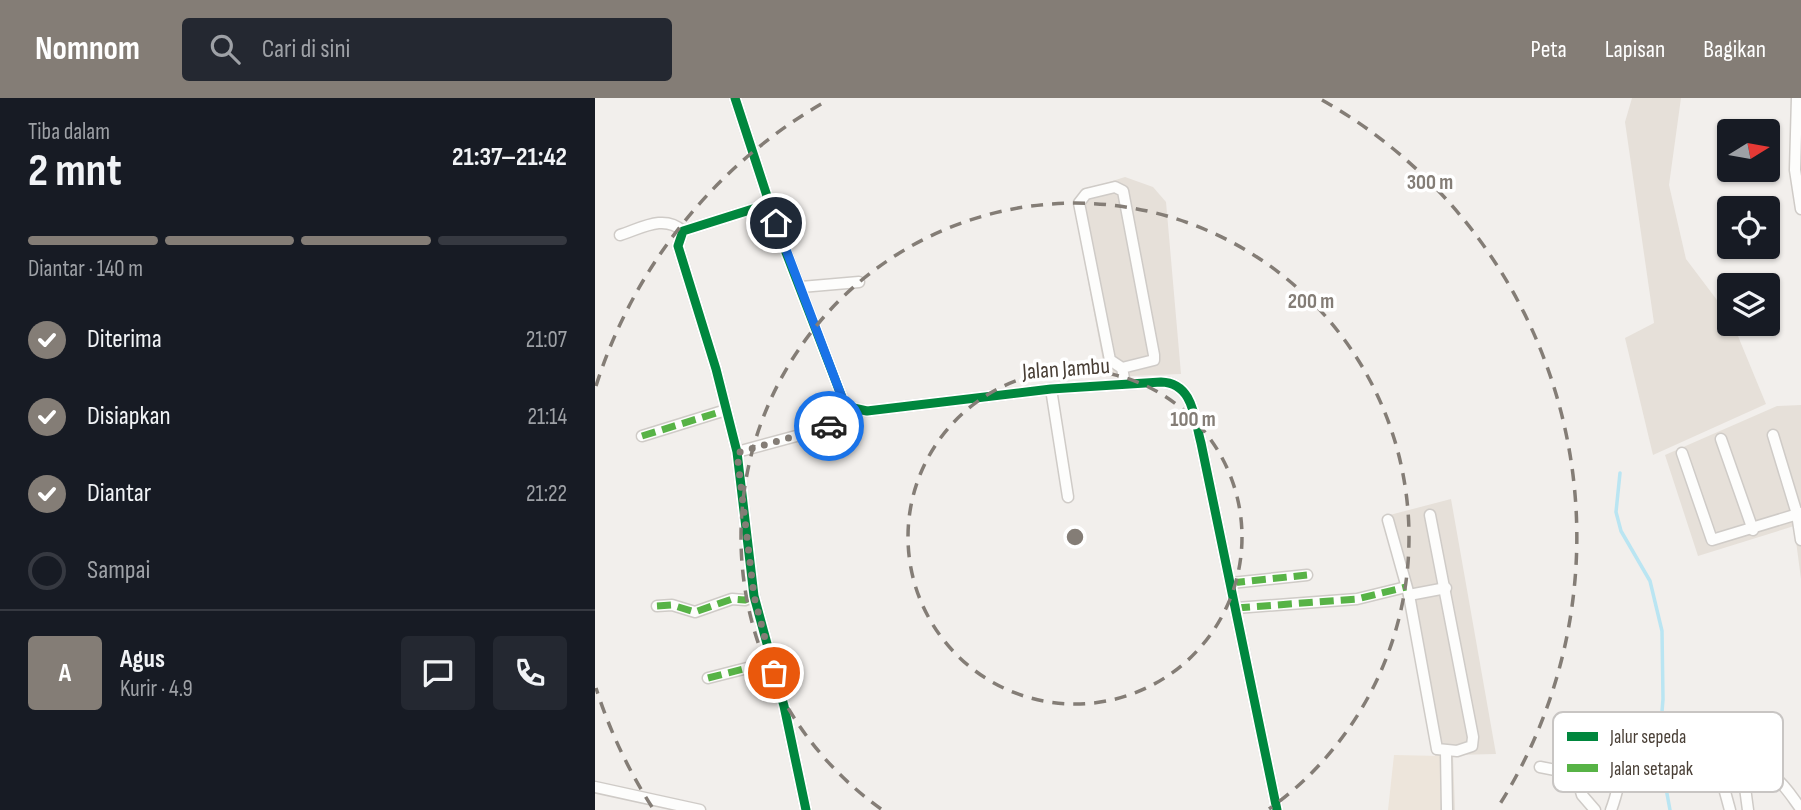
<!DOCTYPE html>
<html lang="id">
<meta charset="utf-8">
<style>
:root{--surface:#171b24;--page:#242831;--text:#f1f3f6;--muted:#9ea1a6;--line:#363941;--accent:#847d76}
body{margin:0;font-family:"Sofia Sans Condensed",sans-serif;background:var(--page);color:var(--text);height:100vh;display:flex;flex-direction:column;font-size:26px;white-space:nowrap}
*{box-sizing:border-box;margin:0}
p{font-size:23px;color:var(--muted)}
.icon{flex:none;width:38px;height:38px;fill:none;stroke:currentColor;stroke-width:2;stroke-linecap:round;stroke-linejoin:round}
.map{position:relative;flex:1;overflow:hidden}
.details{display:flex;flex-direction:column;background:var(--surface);width:595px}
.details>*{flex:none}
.needle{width:46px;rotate:79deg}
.buttons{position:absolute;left:1122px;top:21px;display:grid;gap:14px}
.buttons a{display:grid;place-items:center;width:63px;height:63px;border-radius:7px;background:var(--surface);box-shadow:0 2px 5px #0004;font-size:35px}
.pin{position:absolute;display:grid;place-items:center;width:60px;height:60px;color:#fff;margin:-30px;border:4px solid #fff;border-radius:50%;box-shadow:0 2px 7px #0007}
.courier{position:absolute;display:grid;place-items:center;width:70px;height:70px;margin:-35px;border:5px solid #1a73e8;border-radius:50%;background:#fff;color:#222;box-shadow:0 2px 9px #0007}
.overview em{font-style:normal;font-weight:700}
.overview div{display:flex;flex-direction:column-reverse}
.overview{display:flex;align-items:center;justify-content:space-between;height:119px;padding:0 28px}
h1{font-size:46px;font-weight:700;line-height:52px}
.bar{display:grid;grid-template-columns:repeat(4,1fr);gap:10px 7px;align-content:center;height:84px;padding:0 28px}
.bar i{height:9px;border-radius:5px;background:var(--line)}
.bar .current{background:var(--accent)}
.bar p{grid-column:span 4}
.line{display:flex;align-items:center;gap:18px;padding:0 28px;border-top:2px solid var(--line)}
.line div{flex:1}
.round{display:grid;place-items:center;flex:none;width:74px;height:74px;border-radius:7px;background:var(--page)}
ol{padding:0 28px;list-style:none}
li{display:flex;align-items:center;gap:21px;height:77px}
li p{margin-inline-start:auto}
li .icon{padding:7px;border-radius:50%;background:var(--accent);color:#fff;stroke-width:4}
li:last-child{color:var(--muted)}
li i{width:38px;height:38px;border:4px solid var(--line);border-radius:50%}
header{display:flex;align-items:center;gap:42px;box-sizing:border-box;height:98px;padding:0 35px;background:var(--accent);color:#fff}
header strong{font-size:33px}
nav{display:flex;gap:38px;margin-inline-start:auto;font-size:24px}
.search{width:490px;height:63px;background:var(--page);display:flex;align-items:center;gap:18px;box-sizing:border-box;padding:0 24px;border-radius:7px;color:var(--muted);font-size:26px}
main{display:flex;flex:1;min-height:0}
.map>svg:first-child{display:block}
.residential{fill:#e6e0d9}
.education{fill:#ede5db}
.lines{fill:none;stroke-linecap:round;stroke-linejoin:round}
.stream{stroke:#bae5f2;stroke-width:3.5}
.minor-casing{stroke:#cfcbc7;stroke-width:13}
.minor{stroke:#fdfdfc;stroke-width:10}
.quiet{stroke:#57b346;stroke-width:7;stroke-dasharray:14 7;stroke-linecap:butt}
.cycleway-casing{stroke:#fff;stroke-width:13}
.cycleway{stroke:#00873e;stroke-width:9}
.done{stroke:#847d76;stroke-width:7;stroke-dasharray:0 12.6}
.route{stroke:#1a73e8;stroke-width:9}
.ring{fill:none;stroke:#847d76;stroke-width:3.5;stroke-dasharray:12 9}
.labels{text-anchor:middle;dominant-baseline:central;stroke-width:7;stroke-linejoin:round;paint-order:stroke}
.street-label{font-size:23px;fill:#493f36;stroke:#fff}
.key{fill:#fff;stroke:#c8c5c3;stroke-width:2}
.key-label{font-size:19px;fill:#493f36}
.centre{fill:#847d76;stroke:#fff;stroke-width:3.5}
.ring-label{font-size:21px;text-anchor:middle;font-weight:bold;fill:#847d76;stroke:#fff;stroke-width:7;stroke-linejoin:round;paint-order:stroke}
</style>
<header>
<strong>Nomnom</strong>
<div class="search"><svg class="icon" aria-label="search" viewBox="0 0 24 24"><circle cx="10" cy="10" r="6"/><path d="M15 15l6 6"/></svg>Cari di sini</div>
<nav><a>Peta</a><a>Lapisan</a><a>Bagikan</a></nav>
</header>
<main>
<section class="details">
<div class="overview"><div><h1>2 mnt</h1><p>Tiba dalam</p></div><em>21:37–21:42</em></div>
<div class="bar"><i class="current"></i><i class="current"></i><i class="current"></i><i></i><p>Diantar · 140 m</p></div>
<ol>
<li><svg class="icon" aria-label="check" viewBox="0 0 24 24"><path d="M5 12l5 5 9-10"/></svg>Diterima<p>21:07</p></li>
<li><svg class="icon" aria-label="check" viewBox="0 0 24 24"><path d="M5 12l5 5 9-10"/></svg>Disiapkan<p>21:14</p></li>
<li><svg class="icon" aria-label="check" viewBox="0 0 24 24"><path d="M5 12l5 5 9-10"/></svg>Diantar<p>21:22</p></li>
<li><i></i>Sampai</li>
</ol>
<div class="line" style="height:126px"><b class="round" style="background:var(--accent);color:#fff">A</b><div><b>Agus</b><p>Kurir · 4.9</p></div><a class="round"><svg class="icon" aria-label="chat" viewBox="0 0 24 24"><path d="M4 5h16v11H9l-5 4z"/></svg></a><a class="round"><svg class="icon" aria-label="phone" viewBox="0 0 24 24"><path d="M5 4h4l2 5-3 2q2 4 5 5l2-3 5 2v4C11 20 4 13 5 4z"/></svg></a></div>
</section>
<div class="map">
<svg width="1206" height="712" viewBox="0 0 1206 712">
<rect width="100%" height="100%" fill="#f2efec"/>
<!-- residential -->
<g class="residential">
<polygon points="1037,0 1086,0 1074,87 1091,161 1134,218 1134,226 1138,226 1171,306 1058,357 1030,240 1059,225 1030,24"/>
<polygon points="530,79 558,89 571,104 586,276 511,279 478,103 489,92"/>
<polygon points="1206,307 1206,481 1199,428 1103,458 1070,357 1182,308"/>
<polygon points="856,401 901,656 858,657 860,712 845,712 846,659 840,658 809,500 787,419"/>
</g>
<!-- education -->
<polygon class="education" points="799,657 846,658 845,712 793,712"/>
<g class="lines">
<!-- stream -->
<polyline class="stream" points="1025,375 1021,414 1026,433 1055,483 1067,533 1068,601 1064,652 1075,712"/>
<!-- minor casing -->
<g class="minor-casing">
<g id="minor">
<path d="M140 0 187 144 248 302 254 309 272 313 456 291 566 284C598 285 599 319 606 345L682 712"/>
<polyline points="1202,0 1200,72 1206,111"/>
<polyline points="174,106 88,133 83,148 121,271 142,354 159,498 189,608 211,712"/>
<path d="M25 137C47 130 69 116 88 133"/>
<polyline points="206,189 264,184"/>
<polyline points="527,270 559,262 559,257 528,93 520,89 491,96 484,105 515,262 527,270 530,286"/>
<polyline points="456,291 473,399"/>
<polyline points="1178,337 1202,416 1206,442"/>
<polyline points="47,338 131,312"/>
<polyline points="1126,341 1158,432"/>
<polyline points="142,354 231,330 259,311"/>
<polyline points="1087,355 1117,442 1206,415"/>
<polyline points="793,422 814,497 842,651 862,653 877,648 878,639 835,417"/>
<polyline points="636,485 712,477"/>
<polyline points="814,497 851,490"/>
<polyline points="62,508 77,507 100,514 137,501 150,502 159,498"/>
<polyline points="641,510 762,501 811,489"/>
<polyline points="113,580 176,564"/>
<polyline points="851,654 852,712"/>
<polyline points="945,669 981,676 987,697 1000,712"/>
<polyline points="0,689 105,712"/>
<path d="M1016 712C1024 692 1026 668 1036 650 1043 637 1055 633 1069 633 1118 633 1124 673 1135 712"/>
<path d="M1153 712 1149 682 1151 677C1179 666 1191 691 1206 711"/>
</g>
</g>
<!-- minor -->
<use href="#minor" class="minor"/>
<!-- quiet -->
<g class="quiet">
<polyline points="47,338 131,312"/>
<polyline points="636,485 712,477"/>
<polyline points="62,508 77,507 100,514 137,501 150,502 159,498"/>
<polyline points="641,510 762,501 811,489"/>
<polyline points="113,580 176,564"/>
</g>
<!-- cycleway casing -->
<g class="cycleway-casing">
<g id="cycleway">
<path d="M140 0 187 144 248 302 254 309 272 313 456 291 566 284C598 285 599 319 606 345L682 712"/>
<polyline points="174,106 88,133 83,148 121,271 142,354 159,498 189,608 211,712"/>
</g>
</g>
<!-- cycleway -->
<use href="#cycleway" class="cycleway"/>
</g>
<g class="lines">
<!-- done -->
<polyline class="done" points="179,575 159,498 142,355 234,328"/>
<!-- route -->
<polyline class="route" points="181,125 248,302 259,311 234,328"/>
</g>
<!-- distance rings -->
<g class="ring">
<circle cx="480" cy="439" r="167"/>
<path d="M286 711A334 334 0 1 1 674 711"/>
<path d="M57 709A502 502 0 0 1 1 590M1 288A502 502 0 0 1 233 2M727 2A502 502 0 0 1 903 709"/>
</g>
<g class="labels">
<!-- street labels -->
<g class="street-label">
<text transform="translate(471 271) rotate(-4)">Jalan Jambu</text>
</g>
</g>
<!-- legend -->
<rect x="958" y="614" width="230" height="80" rx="10" class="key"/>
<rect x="972" y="634" width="31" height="9" fill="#00873e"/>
<rect x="972" y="666" width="31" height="8" fill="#57b346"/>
<g class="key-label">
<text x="1015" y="645">Jalur sepeda</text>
<text x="1015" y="677">Jalan setapak</text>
</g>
<circle cx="480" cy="439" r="10" class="centre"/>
<g class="ring-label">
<text x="835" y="91">300 m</text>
<text x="716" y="210">200 m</text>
<text x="598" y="328">100 m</text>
</g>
</svg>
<div class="buttons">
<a><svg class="needle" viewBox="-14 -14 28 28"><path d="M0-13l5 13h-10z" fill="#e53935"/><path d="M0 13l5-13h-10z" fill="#9ea1a6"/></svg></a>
<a><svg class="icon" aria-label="locate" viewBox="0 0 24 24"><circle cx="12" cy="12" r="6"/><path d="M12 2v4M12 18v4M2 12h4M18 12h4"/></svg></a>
<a><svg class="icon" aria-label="layers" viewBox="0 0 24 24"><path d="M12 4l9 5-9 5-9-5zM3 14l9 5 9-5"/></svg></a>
</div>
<div class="pin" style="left:179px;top:575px;background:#ea580c"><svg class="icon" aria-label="bag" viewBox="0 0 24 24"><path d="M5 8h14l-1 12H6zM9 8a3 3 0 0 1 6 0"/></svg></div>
<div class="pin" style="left:181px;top:125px;background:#1f2937"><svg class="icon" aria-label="home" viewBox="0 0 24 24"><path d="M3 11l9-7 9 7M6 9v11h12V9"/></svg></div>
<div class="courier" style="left:234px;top:328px"><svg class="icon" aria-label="car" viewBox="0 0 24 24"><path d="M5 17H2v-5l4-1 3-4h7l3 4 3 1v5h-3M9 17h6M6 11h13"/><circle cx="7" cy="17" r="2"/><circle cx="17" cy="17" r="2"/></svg></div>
</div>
</main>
